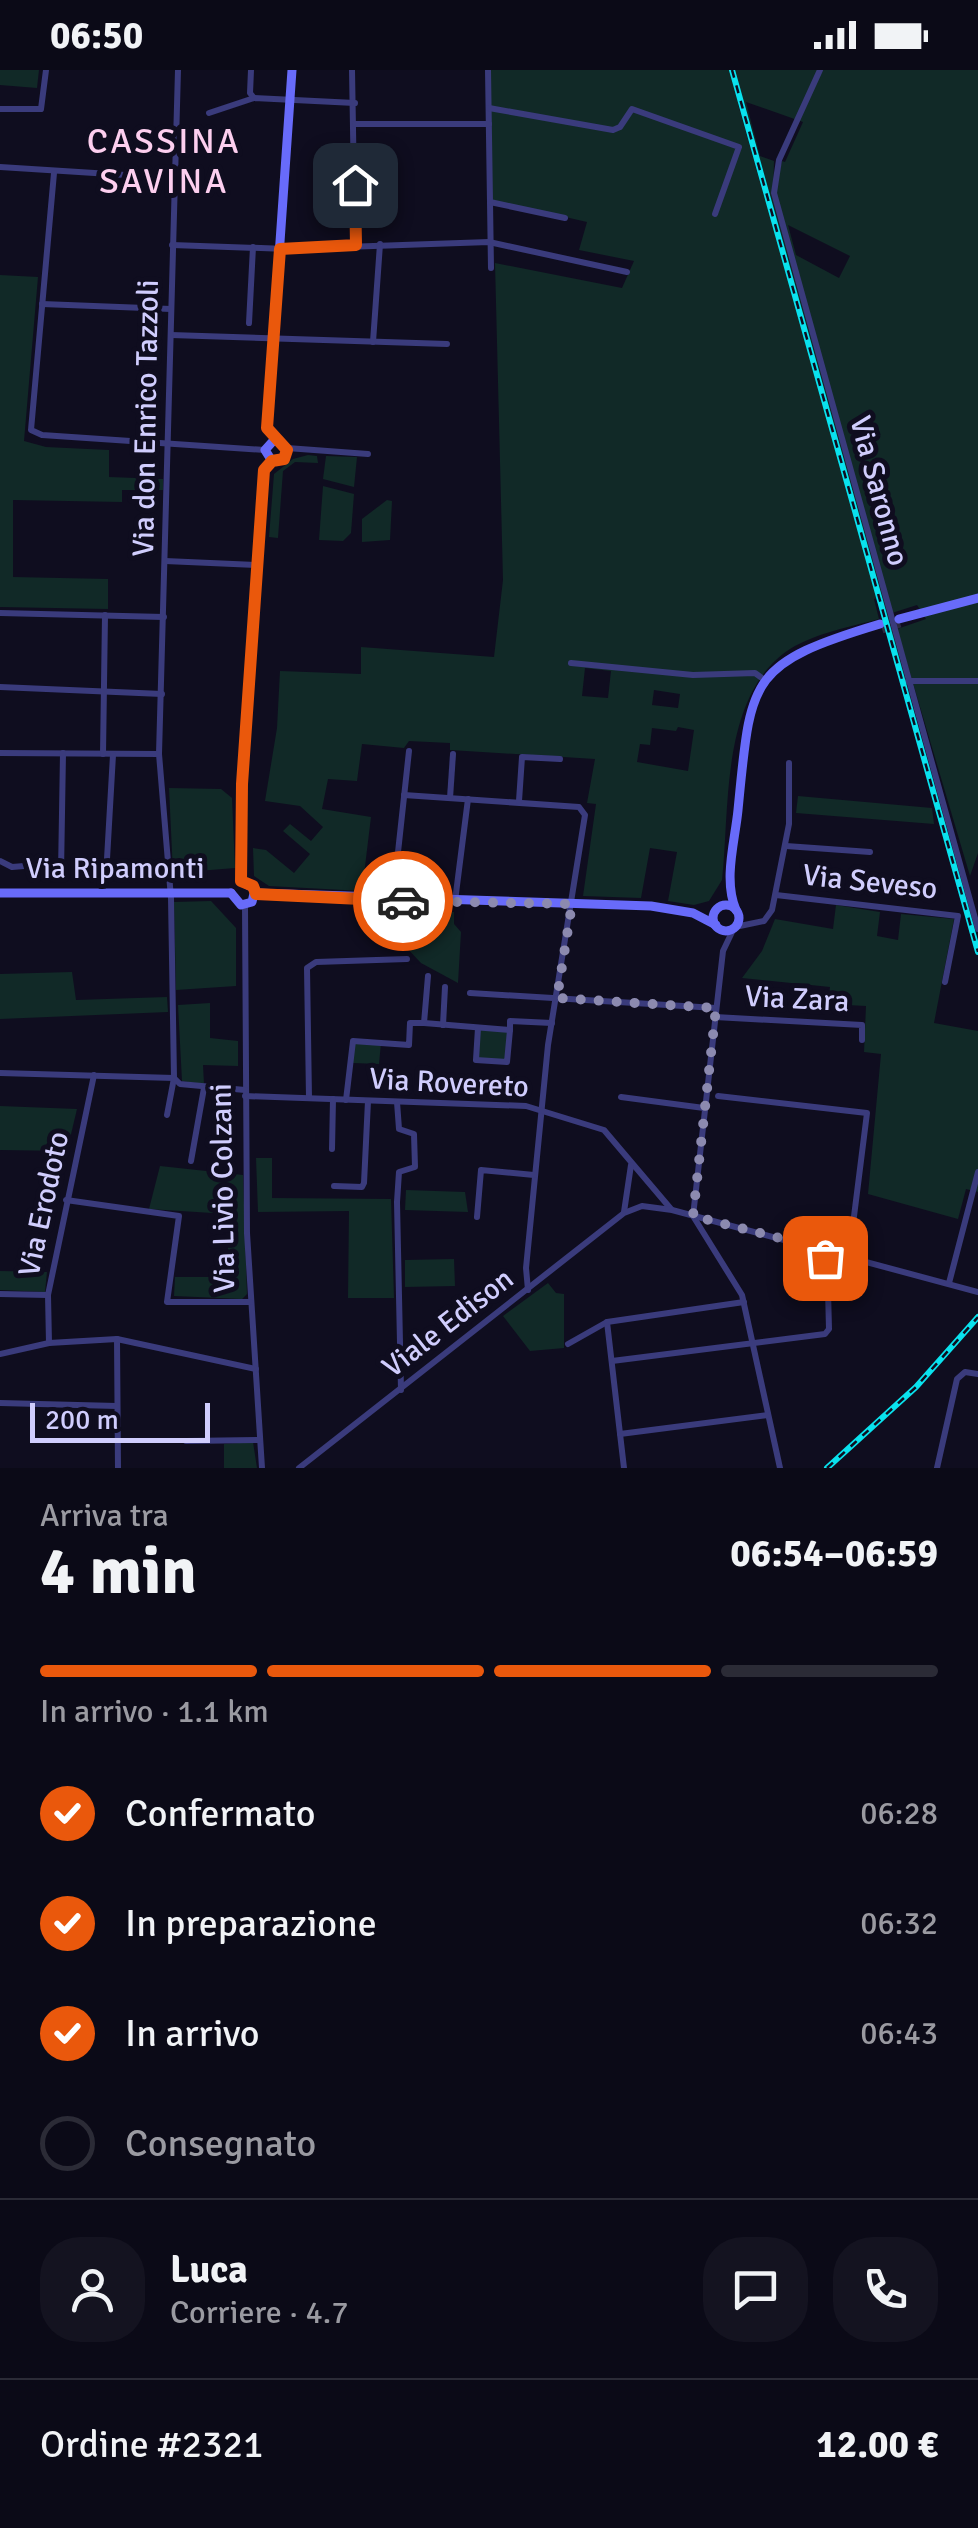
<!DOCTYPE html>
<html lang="it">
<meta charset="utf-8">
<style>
:root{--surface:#0b0a17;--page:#141320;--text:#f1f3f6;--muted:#9a9aa1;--line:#2b2b36;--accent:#ea580c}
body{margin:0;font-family:Signika,sans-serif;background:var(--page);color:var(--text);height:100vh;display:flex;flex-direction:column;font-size:38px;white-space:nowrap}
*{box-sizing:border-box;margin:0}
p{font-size:32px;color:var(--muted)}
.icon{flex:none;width:55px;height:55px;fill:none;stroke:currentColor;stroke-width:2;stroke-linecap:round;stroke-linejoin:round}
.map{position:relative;height:1398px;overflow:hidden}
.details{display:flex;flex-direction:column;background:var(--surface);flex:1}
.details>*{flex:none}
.scale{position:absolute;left:30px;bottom:25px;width:180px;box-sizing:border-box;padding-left:10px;border:5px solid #d0cdfd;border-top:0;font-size:28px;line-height:35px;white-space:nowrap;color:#d0cdfd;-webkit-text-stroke:8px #0f0d1f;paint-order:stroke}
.pin{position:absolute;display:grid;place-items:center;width:85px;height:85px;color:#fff;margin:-42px;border-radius:20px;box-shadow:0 5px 15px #0006}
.courier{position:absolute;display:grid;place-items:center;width:100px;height:100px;margin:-50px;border:8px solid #ea580c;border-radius:50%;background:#fff;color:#222;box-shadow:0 2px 12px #0007}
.head em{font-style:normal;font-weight:800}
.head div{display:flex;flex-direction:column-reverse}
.head{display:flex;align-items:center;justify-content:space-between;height:170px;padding:0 40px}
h1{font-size:65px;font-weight:800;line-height:75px}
.bar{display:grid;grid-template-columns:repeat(4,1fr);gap:15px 10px;align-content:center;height:120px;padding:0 40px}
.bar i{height:12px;border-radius:8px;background:var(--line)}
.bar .selected{background:var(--accent)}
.bar p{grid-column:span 4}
.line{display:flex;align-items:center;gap:25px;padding:0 40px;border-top:2px solid var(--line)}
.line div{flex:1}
.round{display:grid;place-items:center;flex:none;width:105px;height:105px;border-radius:40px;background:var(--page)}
ol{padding:0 40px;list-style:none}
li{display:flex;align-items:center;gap:30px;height:110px}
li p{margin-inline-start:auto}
li .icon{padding:10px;border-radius:50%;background:var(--accent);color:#fff;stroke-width:4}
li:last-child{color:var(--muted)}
li i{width:55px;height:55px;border:5px solid var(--line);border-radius:50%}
.status{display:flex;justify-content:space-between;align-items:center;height:70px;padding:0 50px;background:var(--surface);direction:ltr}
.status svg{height:28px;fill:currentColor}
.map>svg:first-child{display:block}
.green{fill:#112927;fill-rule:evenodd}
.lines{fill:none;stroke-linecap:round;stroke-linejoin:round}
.secondary-tunnel{stroke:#2c2a40;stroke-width:9;stroke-dasharray:9 4.5;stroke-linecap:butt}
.street{stroke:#3a3b7c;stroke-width:6}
.secondary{stroke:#686bfa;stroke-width:9}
.rail-casing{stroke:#09e2ee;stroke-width:6}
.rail{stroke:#0f0d1f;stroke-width:2.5;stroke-dasharray:8;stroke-linecap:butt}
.done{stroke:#8c8aaf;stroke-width:10;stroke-dasharray:0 18}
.route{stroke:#ea580c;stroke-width:12}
.labels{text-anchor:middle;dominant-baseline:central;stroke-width:10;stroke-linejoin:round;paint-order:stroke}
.street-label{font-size:30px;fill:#d0cdfd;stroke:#0f0d1f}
.quarter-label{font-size:35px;letter-spacing:2.5px;fill:#fdcfef;stroke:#0f0d1f}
</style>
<div class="status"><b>06:50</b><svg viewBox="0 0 49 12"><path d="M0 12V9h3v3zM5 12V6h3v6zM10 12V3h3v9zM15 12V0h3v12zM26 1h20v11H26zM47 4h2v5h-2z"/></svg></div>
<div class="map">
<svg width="978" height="1398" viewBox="0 0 978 1398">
<rect width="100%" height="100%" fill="#0f0d1f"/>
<!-- green -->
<g class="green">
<polygon points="0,0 39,0 37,18 0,15"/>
<path d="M490 0H978V783L970 806 897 559 926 549 917 535 892 543 883 526 917 651 881 527 874 529 879 549C850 557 816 563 790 579 720 625 730 737 722 810L709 831 694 835 668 831 677 782 650 778 641 828 583 826 596 734 587 733 595 689 450 680V673L409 671 404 678 362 674 357 711 328 709 322 739 371 747 362 821 269 816 254 806 253 778 266 780 294 803 310 784 283 761 290 754 311 771 323 757 300 736 265 731 277 658 280 601 361 604V577L494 587 503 510 495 193 622 218 634 191 579 180 587 152 492 130ZM744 32 771 129V130H765L738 34ZM746 32 803 52 785 92 782 91 773 129 774 91 760 86ZM788 155 850 186 839 208 796 185ZM585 598 611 601 608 628 582 626ZM654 620 680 624 678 638 652 635ZM678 657 694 660 688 701 637 692 640 674 650 675 652 658 676 661Z"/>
<polygon points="0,205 38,207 24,371 46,377 109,380 109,407 163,409 163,420 122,420 122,432 13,430 13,507 108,509 108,539 0,537"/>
<polygon points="308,385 317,386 318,393 295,392 283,401 278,468 269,467 274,404 293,389"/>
<polygon points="326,386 357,387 354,417 323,409"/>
<polygon points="323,416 354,424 351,463 343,471 319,470"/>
<polygon points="387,430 392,431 390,470 362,472 362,449"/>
<polygon points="169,718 221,719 232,728 235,798 173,803"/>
<polygon points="798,726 932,738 934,754 796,743"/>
<polygon points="211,831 236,858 236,916 176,920 174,832"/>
<polygon points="836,835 880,842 877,866 898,870 901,844 954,849 934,953 978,961 978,1122 966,1119 958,1149 868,1124 881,984 864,982 866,936 828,934 830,917 742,908 762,881 775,849 833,859"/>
<polygon points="442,840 454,842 454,854 461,862 458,913 421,893 374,843 442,845"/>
<polygon points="72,902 76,930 167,927 168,942 0,949 0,904"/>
<polygon points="210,933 210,968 238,971 238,996 203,995 204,1014 182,1011 178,935"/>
<polygon points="478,958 510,960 507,992 476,990"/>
<polygon points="353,971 381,973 379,994 353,993"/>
<polygon points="0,1036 77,1039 67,1081 0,1080"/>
<polygon points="272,1088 272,1128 391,1129 394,1228 348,1228 349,1141 258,1142 256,1088"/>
<polygon points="160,1096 243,1105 247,1224 242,1229 174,1226 175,1207 228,1207 228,1144 149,1139"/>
<polygon points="406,1120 465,1122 468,1142 405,1140"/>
<polygon points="454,1189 455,1216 405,1217 405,1190"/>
<polygon points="0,1201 47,1202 45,1222 0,1220"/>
<polygon points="548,1213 556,1223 564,1224 564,1278 530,1281 503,1246"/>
<polygon points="253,1372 257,1398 224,1398 224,1374"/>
</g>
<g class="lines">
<!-- secondary-tunnel -->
<polyline class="secondary-tunnel" points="882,559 900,553"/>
<!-- street -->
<g class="street">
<polyline points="251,0 250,23 254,28"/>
<polyline points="352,0 355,175"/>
<polyline points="488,0 491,198"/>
<polyline points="820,0 779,90 774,123 978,859"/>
<polyline points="489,38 613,60 620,57 632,39 739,77 715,144"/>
<polyline points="0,39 41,39 46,0"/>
<polyline points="209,43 254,28 355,33"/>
<polyline points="355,54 489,54"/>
<polyline points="0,97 173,108"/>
<polyline points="54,103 31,360 42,365 265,380"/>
<polyline points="490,132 565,148"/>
<polyline points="172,175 287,179 489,172 627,202"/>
<polyline points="42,234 171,239"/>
<polyline points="249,253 253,177"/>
<polyline points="171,265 447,274"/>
<polyline points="373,272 380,174"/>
<polyline points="287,378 368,384"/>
<polyline points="165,491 257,495"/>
<polyline points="0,543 164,547"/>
<polyline points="571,593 693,605 755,603 766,611"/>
<polyline points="908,611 978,611"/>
<polyline points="0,617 162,624"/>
<polyline points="0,683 159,684 171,828 174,1008 167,1045"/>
<polyline points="103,684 105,545"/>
<polyline points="159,684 178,0"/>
<polyline points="404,725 579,737 585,745 548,975 526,1198 528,1220"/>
<polyline points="450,728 453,684"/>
<polyline points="519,731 522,687 560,689"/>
<polyline points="786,776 870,782"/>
<polyline points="107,789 113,685"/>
<polyline points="0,791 12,797 61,793"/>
<polyline points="61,803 63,683"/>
<polyline points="394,819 409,681"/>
<polyline points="776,825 958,846 945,912"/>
<polyline points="455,831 468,729"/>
<polyline points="245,836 247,1163 262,1398"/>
<polyline points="735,857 764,851 772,840 789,754 789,693"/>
<polyline points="734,858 723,881 693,1146 742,1225 780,1398"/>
<polyline points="428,906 424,953 510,960 510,951 552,953"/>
<polyline points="470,923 716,938"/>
<polyline points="715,947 862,955 862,970"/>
<polyline points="443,955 445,917"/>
<polyline points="478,958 476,990 507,992 510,960"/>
<polyline points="0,1003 174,1008 180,1014 245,1020"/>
<polyline points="245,1026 526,1036 604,1060 671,1139"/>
<polyline points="718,1026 867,1043 849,1186"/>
<polyline points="621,1027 704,1038"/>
<polyline points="309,1028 307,898 316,892 407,889"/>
<polyline points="346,1030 353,971 409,975 410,953 424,953"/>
<polyline points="397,1032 399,1059 414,1064 415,1097 399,1102 397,1132 401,1320"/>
<polyline points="332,1079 333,1029"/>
<polyline points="191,1091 204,1018"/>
<polyline points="334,1116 362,1117 364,1113 368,1031"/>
<polyline points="66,1130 179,1146 167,1232 250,1232"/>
<polyline points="624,1142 631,1095"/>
<polyline points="477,1147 481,1100 534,1105"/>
<polyline points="949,1213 978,1102"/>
<polyline points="0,1224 48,1225"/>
<polyline points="607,1252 624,1398"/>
<polyline points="117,1269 118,1398"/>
<polyline points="49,1273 48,1225 94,1005"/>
<polyline points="568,1274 607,1252 744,1232"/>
<polyline points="0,1284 49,1273 117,1269 256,1299"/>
<polyline points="612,1291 825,1264 829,1259 827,1180"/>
<polyline points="0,1333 117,1336"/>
<polyline points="620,1364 768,1345"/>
<polyline points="186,1371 260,1370"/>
<polyline points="299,1398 624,1143 642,1136 672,1140 978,1222"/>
<polyline points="937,1398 957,1309 965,1302 978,1304"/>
</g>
<!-- secondary -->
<g class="secondary">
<polyline points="272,391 265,380 274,370"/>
<polyline points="899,549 978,528"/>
<polyline points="241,811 242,714 264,400 272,391 283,389 287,381 267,358 292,0"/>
<polyline points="0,823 231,823"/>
<polyline points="231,823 241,835 252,832 255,819 241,811"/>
<polyline points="255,823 651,836 693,843 716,855"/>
<circle cx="726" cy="848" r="13"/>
<path d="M736 840C723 810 735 771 738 740 751 609 747 594 880 554"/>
</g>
<!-- rail casing -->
<g class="rail-casing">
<g id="rail">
<polyline points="732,0 978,882"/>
<polyline points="827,1398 916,1317 978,1247"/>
</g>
</g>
<!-- rail -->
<use href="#rail" class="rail"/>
</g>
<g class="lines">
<!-- done -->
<polyline class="done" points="403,831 572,834 557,928 716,938 693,1146 827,1180 825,1188"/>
<!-- route -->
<polyline class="route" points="355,115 356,175 280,179 267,358 287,380 284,389 272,391 264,400 242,714 241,811 253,816 256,824 403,831"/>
</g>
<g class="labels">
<!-- street labels -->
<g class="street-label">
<text transform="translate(146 348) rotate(-89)">Via don Enrico Tazzoli</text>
<text transform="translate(879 421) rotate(75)">Via Saronno</text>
<text x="115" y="798">Via Ripamonti</text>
<text transform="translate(870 812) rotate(6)">Via Seveso</text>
<text transform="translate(797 929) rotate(3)">Via Zara</text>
<text transform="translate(449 1013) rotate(3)">Via Rovereto</text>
<text transform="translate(223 1118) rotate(-91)">Via Livio Colzani</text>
<text transform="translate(44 1134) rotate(-78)">Via Erodoto</text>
<text transform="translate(448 1253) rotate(-38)">Viale Edison</text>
</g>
<!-- quarter labels -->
<g class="quarter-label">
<text x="164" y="71">CASSINA<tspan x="164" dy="40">SAVINA</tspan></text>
</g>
</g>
</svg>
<div class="scale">200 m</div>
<div class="pin" style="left:825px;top:1188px;background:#ea580c"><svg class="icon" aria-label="bag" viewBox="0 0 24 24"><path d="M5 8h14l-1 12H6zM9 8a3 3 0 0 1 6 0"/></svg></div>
<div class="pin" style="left:355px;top:115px;background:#1f2937"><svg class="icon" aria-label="home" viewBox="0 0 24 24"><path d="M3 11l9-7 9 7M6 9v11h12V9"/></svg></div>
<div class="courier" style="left:403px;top:831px"><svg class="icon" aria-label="car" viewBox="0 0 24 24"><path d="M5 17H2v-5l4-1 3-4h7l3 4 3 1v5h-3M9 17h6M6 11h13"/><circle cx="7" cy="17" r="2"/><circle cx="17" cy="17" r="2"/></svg></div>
</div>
<section class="details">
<div class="head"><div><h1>4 min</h1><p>Arriva tra</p></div><em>06:54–06:59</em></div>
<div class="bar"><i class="selected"></i><i class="selected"></i><i class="selected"></i><i></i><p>In arrivo · 1.1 km</p></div>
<ol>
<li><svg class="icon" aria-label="check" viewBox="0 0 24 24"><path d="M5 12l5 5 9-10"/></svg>Confermato<p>06:28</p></li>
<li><svg class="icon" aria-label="check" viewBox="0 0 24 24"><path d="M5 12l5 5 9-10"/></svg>In preparazione<p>06:32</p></li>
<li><svg class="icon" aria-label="check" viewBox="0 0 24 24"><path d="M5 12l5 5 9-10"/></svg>In arrivo<p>06:43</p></li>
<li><i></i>Consegnato</li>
</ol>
<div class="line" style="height:180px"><a class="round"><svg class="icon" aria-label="person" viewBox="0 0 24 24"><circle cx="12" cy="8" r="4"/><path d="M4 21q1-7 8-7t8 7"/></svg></a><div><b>Luca</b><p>Corriere · 4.7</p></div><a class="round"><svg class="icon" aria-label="chat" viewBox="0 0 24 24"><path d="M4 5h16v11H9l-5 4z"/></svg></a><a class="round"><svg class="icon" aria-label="phone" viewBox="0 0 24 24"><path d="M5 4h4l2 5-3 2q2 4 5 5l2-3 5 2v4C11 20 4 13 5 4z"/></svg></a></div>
<div class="line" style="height:130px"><div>Ordine #2321</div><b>12.00 €</b></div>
</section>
